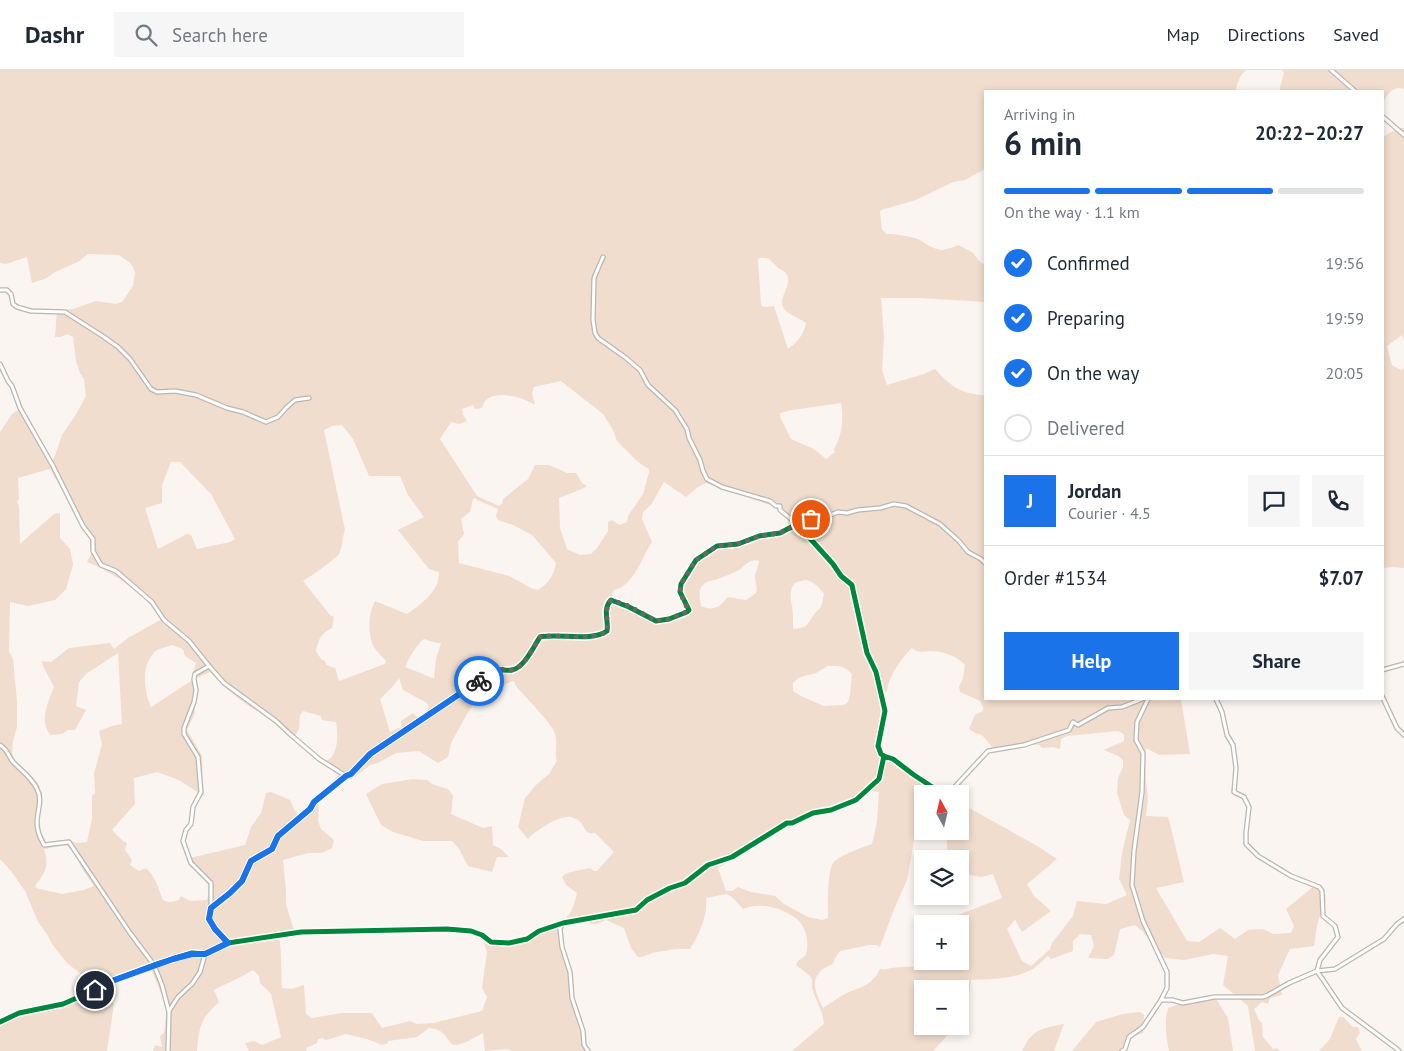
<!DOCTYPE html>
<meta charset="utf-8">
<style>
:root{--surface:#fff;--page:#f6f6f7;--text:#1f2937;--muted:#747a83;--line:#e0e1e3;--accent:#1a73e8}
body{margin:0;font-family:"PT Sans",sans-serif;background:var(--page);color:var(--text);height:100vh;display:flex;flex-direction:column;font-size:19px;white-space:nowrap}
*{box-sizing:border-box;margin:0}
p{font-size:16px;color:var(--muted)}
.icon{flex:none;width:28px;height:28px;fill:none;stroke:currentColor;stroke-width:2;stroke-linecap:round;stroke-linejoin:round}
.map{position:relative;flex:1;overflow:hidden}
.sheet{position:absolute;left:984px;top:20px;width:400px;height:610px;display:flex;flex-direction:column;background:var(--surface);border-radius:0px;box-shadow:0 2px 8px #0003}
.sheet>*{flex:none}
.needle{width:32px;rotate:352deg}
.controls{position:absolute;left:914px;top:715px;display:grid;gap:10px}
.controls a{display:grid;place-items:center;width:55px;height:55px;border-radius:0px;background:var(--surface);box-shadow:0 2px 8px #0003;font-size:25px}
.pin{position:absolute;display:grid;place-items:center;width:42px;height:42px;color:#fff;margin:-21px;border:2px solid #fff;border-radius:50%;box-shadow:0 1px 5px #0007}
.courier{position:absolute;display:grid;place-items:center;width:50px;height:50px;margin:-25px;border:4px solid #1a73e8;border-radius:50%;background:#fff;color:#222;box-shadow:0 1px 6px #0007}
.summary em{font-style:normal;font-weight:800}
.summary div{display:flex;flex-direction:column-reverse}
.summary{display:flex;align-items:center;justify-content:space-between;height:85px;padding:0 20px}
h1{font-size:32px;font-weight:800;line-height:38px}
.bar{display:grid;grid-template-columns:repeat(4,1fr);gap:8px 5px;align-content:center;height:60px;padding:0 20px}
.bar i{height:6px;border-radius:4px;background:var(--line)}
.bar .active{background:var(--accent)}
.bar p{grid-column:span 4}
.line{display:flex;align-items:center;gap:12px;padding:0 20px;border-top:1px solid var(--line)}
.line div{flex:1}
.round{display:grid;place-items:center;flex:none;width:52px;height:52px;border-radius:0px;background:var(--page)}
ol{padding:0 20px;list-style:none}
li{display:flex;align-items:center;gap:15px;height:55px}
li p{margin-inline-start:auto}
li .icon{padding:5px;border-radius:50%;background:var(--accent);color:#fff;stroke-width:4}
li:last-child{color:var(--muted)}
li i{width:28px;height:28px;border:2px solid var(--line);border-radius:50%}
.action{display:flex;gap:10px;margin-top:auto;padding:10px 20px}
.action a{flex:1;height:58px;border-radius:0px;background:var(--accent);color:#fff;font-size:20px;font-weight:800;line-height:58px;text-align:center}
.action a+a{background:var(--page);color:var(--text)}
header{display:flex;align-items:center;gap:30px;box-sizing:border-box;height:70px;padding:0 25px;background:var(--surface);border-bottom:1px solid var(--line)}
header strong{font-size:24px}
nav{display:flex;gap:28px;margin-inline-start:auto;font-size:18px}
.search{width:350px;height:45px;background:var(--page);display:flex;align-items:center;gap:12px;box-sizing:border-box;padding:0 18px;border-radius:0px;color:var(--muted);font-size:19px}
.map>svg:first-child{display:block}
.green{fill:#f0ddcd;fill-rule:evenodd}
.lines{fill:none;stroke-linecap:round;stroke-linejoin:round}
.street-casing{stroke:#bab6b2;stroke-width:5.5}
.street{stroke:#fefefd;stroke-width:3}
.cycleway-casing{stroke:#fff;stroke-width:8}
.cycleway{stroke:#00873e;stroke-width:5}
.done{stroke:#6c6764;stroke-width:5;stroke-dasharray:0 9}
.route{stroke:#1a73e8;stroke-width:6}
</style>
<header>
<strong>Dashr</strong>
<div class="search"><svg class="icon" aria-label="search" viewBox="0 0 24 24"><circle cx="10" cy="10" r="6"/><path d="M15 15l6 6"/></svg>Search here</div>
<nav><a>Map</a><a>Directions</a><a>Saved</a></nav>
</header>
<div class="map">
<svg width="1404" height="981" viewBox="0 0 1404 981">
<rect width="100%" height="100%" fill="#faf5f0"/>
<!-- green -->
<g class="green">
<path d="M0 0H1246C1240 5 1237 13 1236 21H985V99L965 110 953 112 916 130 881 140 880 142 882 160 887 164C895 164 910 166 918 169 926 173 933 180 943 180 948 179 954 177 958 175 963 178 969 180 973 183 978 188 978 192 985 194V232L920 228H881L884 267 882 300 887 315 924 304 935 299C950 316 963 325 985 325V629H1181L1190 684 1159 685 1146 678 1145 702 1148 729 1146 746 1168 747 1170 754 1184 812 1156 818 1187 871 1199 872 1220 858 1235 869 1248 860 1263 859 1273 864 1291 863 1294 856 1286 839 1313 817 1319 814C1332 833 1323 835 1318 852 1316 860 1315 868 1314 876L1290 879 1278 905 1282 925 1270 928 1268 934 1262 932 1254 939 1259 950 1262 953 1263 967 1273 979 1277 978 1280 981H1255L1248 936 1223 915 1228 886 1213 884 1184 890 1165 888 1143 862 1135 855 1120 859 1114 885 1108 889 1088 888 1094 876 1091 865 1080 864 1073 871V881L1051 889 1048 886C1043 890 1039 895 1033 899 1015 909 991 909 971 910L969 925 960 948V919H922V956H956L933 981H792L824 954 822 943 812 919V909L810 906 796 895 798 891 806 885C809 874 807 860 799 851 797 848 792 846 789 844 775 836 759 833 743 839L732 827 726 824 706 828C708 845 699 865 690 879H675L652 883 642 887H638L631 878 624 858 606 850 597 854 575 852 564 855 560 861 562 875 568 888 573 909 574 928 571 932 581 963 583 976 586 981H511L508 979 485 981 483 963C472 968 465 975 453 975 443 965 445 960 429 958L417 967 388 971V973L382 975 367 969 346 964 326 970 322 968 318 969 317 973 306 978 307 981H249L245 973 254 971 262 975 281 967 271 924 260 913 259 906 253 900C240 908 227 913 214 920L219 932C199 951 200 955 197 981H153L155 975 162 977 160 966 164 963 167 938 151 899 144 900 119 911 98 917 99 919 114 934 107 981H0V950C7 946 14 941 22 940 40 936 85 931 96 915L68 894 52 874 47 864 38 852 25 821 11 801 0 789V362L12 344 19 339 17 330H20L23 338 53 391 62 365 75 346 86 326 84 309 80 303 76 291 73 267 67 264 61 267H55L57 240 73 239 96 231 116 234 122 232 133 216 135 203 133 197 129 192 119 185 88 184 78 192 55 202 45 209 32 213 27 187 6 194 0 193ZM760 188C769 187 770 190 776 196 779 199 783 200 786 203 794 215 778 226 783 237 787 245 800 248 806 253 804 264 797 273 788 279L774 236 763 237 761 235 758 189ZM561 311 603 344 613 360 617 371 638 392 649 399V402L643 424 628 446 627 452 619 455 612 450 608 452V461L597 478 591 484 580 485 567 479 560 458 559 428 582 419 587 416 582 413 576 403H567L549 395H535L528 409 503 429 502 434 499 436 477 426 440 369 451 352 459 354 467 351 463 345 462 339 473 335 475 339 482 338C487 316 523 327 535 335L532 323 534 317ZM841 333C844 348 842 366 834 379L835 382 826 389 814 379 791 369 780 347V343L792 340ZM342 355 353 369 369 406H400L408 425 424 447 398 460 429 499 439 502C440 521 421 534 407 544L375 531C368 544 367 566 375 579 378 583 383 587 386 591L385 594 339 611 335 598 326 595 325 591 321 589 316 581C319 569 320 564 332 558L334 547 330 545 303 511C310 507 337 488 339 484 343 476 342 468 345 460L324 360 332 356ZM171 392H180L211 424 235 469 230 472 197 479 191 465 187 464 158 479 145 438 162 433V415ZM50 399 90 468 91 485 87 492C117 504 141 522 161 547L160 550 128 568 114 579 110 573 69 578 51 592 42 591 43 596 54 617C48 632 39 650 50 665L62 664 68 660H75L86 640 76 636 79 612 86 604 118 583 122 654 112 656 99 661 102 674 94 704 95 723 92 726V749L87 772 77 773 68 770 47 773 41 762 39 749 42 732V723L38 713 15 691 12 683 13 671 17 657V631L13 589 9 581 10 532 28 536 55 530 66 519 73 495 70 479 60 468V443L54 444 20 474 19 436 17 431 19 430 18 408ZM664 412 686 427 698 417 706 413 773 436 794 454 768 464H759L741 471 725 473 716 476 704 481 693 488 679 513 678 519 679 526 685 542 669 548 656 550 629 535 613 530 612 524 614 520C635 515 641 488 652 472L642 449 643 442 651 435ZM476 428 477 430 498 439 496 446 498 450 513 455 532 465 556 493C554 505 548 514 538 520L533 519 509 506 459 493 458 472 464 464 461 449 470 442 473 429ZM756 490 759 491C759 497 755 501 755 507 755 513 758 517 756 523L746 530 728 527C721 536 713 542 701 536 700 530 698 520 702 516 706 510 715 511 720 508 726 506 733 503 739 500 745 495 748 491 756 490ZM806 510C814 512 819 517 824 524 823 528 822 534 821 537 820 538 816 542 815 543 807 554 809 558 793 559 793 555 793 550 793 546 793 536 787 523 794 514 797 511 802 511 806 510ZM424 569 437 573H441L436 589 434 608C428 607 424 604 418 602 413 600 409 599 405 597 410 587 415 576 424 569ZM172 575 183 579 185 586 196 593 191 611 151 637C144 621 140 593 157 580 161 578 168 577 172 575ZM912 578C918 584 924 581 931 581 943 581 957 586 965 595L963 608 959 617 960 622 980 631 983 637V641L975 645 969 659 975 663 982 665 993 678 987 679 947 723H944L908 698 895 688 883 683 881 681 880 674 887 643 884 623 887 621C888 608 902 587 912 578ZM827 596C840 596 843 595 852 604L850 625 848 632 844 635 824 636 801 626 793 621V613C800 605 807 606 816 603 820 601 824 598 827 596ZM210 602C217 609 224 617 233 624 250 639 273 647 287 665L324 695 339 705C332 713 309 732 307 740L298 745 295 741 290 730 271 722 266 723 261 743 251 757 245 775 186 789 203 806 210 818 207 830 190 831 181 826 179 830C173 832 168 833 163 830 158 818 156 807 146 798L139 801 130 795 132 790 125 780 127 773 124 772 112 760 135 734 134 708 157 702 179 710 205 727 203 721 202 686 187 660 195 643 194 632 198 622 195 609ZM399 608 403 620 427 633 429 637C426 643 423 645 417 647L413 643 401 651V657L390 662 380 629 393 616ZM514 611 516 616C524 626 552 653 555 664 558 674 554 682 557 691L549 704 536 715 525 728 518 757 528 769C535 761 560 745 570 747 573 747 575 749 578 750 586 755 583 765 595 763L614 782 597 801H594L590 798 567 803 562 807 566 815 577 823C574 835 571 846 560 853 555 857 547 859 542 861 528 866 491 882 484 861L457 857H435L294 861 286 834V821L283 790 308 783H322L332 778 334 770 321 759 318 751 319 730 347 708 351 710 370 695 378 693 396 683 419 681 438 693 448 687 451 673 467 644 476 631 508 613ZM303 641 321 646 322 650 336 652C338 664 339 685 326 691L295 666 299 659 300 645ZM1117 661 1122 663 1124 665V671L1104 680 1118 686 1123 690V697L1118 708 1117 723 1124 745 1130 750 1122 783 1119 809 1127 825 1106 834 1077 831 1073 846 1052 873 1050 879 1031 896 1022 891 1007 859 1015 850 1022 862 1051 841 1034 826 1027 814 1057 789 1039 777 971 739 960 736V761H946L948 789H960V803L981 807 993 804 1002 828 950 848 948 854H960V891H947L948 893C930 899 910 895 891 898 886 899 885 900 880 899 871 918 857 917 841 926 835 930 829 934 823 938 818 927 810 913 819 903 821 899 828 896 833 894L835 888 840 881 869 875H877L880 877 894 839 907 810 914 771 922 761V724H951L988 683 1024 677 1033 674 1039 675 1042 678 1053 677 1060 679 1061 669 1067 666ZM869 721 879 722 877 752 872 774C863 777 838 786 833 793 827 803 828 836 828 848L822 850 808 847 784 834 775 826 751 822 738 817 732 821H726L718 798 771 765 819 743C837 742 857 734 869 721ZM66 775 75 783 82 799 94 816 84 820 62 824 36 818 35 816C46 802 49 796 44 779ZM464 861 479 866 483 870 487 882 482 918 487 927 482 941 433 953 417 954 410 951 382 958 372 943H342L312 948 306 944 304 915 292 919 282 918C281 901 282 883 279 867L350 862Z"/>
<path d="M1282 0H1404V19C1393 16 1387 24 1383 33L1382 21H1280C1280 14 1283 9 1284 2Z"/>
<polygon points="1401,58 1404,58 1404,270 1402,265 1387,276 1392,295 1401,300 1404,298 1404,498 1393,497 1383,498 1382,68 1389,63"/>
<polygon points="413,709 427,710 432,714 448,719 453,726 451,744 483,758 492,756 493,775 501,779 509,787 497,787 492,802 468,796 459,779 452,771 423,771 393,762 381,755 366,724 382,714"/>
<path d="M1210 925 1215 927 1228 948 1233 981H1169C1166 967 1164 953 1168 938L1180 934 1196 932Z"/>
<polygon points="1140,942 1144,945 1143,963 1132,967 1125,981 1072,981 1096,952 1123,944"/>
<polygon points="1339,947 1343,947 1353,957 1358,957 1360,962 1356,969 1362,981 1319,981 1330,969"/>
<path d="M1064 954 1054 981H1022C1031 960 1042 958 1064 954Z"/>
</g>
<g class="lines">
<!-- street casing -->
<g class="street-casing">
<g id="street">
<polyline points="1331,0 1355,21"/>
<polyline points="1382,46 1404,65"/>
<polyline points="603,187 594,208 593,250 595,263 598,268 626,288 640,300 648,315 675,340 687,359 689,368 700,390 703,401 707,409 722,417 770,431 776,436 780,436 780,440 797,454 803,451 825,447 838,442 847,443 858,440 880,438 894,434 906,436 940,454 959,471 968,482 981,489 985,493"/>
<polyline points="0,220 7,220 11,224 13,234 17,237 31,241 65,242 104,267 118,277 130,289 151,319 157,322 175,321 196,325 227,338 243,342 266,352 278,347 286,338 295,330 309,328"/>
<polyline points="0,294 8,311 12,316 20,338 53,396 83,456 93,469 93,481 101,495 116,501 152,532 164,550 189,571 209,596 224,613 276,651 291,665 319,689 346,706"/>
<polyline points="209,596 195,604 194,609 196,620 194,632 184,658 184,664 198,687 201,722 193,737 191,754 186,760 183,771 191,793 211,813 211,837"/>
<polyline points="1382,600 1404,594"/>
<polyline points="1382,626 1397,658 1404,665"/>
<polyline points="1148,629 1137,652 1136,670 1143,683 1142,722 1134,781 1132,815 1143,851 1167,902 1167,918 1161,930"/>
<polyline points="1216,629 1222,642 1227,665 1233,675 1236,698 1234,722 1244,727 1249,737 1246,763 1246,774 1258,786 1291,806 1319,817 1322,821 1323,846 1335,856 1338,867 1320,890 1317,901 1342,938 1397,979 1399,981"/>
<path d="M0 675C8 679 8 687 14 693 22 701 32 708 37 719 43 730 37 741 37 753 37 761 40 768 44 775L69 772 130 863 154 895 162 915 169 942 168 981"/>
<polyline points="948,724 988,681 1024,675 1069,660 1073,652 1078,655 1108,638 1122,637 1142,629"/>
<polyline points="563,853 560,859 562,877 570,902 572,928 583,961 584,975 588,981"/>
<path d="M228 873 215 859 209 849 211 838 230 823 242 811 251 791 272 779 278 766 310 739 314 732 346 706 351 704 370 684 495 600C501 599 506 601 512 600 524 598 534 576 540 567 558 563 592 572 607 561 609 550 602 540 611 530L629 537 656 551 669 549 687 542 689 540 680 522 681 514 696 490 717 476 738 474 759 466 780 463 797 454 833 494 841 506 852 515 853 520 867 583 876 602 885 641 878 676 881 684 884 686"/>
<polyline points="169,941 178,927 192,914 200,902 205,884"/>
<polyline points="0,952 19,943 63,934 95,920 98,916 154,895 192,883 205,884 228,873 301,862 447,859 471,861 482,865 491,872 509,873 527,869 539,861 563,853 636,840 647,830 670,818 685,813 708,795 732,787 787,753 792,753 813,743 831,740 856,730 879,709 884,686 893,689 914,705 943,724"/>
<polyline points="1122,981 1125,979 1129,967 1143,957 1161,930 1172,930 1183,933 1214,927 1263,927 1268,925 1289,913 1317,901 1335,899 1384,869 1397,854 1404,849"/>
</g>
</g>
<!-- street -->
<use href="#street" class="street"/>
<!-- cycleway casing -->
<g class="cycleway-casing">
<g id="cycleway">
<path d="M228 873 215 859 209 849 211 838 230 823 242 811 251 791 272 779 278 766 310 739 314 732 346 706 351 704 370 684 495 600C501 599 506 601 512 600 524 598 534 576 540 567 558 563 592 572 607 561 609 550 602 540 611 530L629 537 656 551 669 549 687 542 689 540 680 522 681 514 696 490 717 476 738 474 759 466 780 463 797 454 833 494 841 506 852 515 853 520 867 583 876 602 885 641 878 676 881 684 884 686"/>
<polyline points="0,952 19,943 63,934 95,920 98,916 154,895 192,883 205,884 228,873 301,862 447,859 471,861 482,865 491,872 509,873 527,869 539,861 563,853 636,840 647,830 670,818 685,813 708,795 732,787 787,753 792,753 813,743 831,740 856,730 879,709 884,686 893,689 914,705 943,724"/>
</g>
</g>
<!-- cycleway -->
<use href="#cycleway" class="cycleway"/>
</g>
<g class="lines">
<!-- done -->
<path class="done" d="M479 611C485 607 492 600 500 599 504 599 508 601 512 600 524 598 534 576 540 567 558 563 593 572 607 561 609 550 603 540 611 530L629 536 656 551 669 549 687 542 688 540 680 522 681 514 696 490 717 476 738 474 759 466 780 463 802 452 811 449"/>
<!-- route -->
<polyline class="route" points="95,920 98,916 173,889 192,884 205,884 228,873 215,859 209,849 211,838 230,823 242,811 251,791 272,779 278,766 310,739 314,732 346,706 351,704 370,684 479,611"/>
</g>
</svg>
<div class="controls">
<a><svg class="needle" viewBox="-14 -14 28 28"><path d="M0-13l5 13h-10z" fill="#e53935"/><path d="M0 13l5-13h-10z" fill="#747a83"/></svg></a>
<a><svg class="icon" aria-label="layers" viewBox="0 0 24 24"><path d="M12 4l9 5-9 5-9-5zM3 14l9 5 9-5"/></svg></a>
<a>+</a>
<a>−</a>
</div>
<div class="pin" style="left:811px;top:449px;background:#ea580c"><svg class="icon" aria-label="bag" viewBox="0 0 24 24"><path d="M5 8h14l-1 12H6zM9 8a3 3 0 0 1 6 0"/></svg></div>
<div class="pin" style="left:95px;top:920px;background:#1f2937"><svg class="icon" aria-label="home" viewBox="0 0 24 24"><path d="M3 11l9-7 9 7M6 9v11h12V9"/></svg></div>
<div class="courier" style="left:479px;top:611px"><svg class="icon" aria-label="bike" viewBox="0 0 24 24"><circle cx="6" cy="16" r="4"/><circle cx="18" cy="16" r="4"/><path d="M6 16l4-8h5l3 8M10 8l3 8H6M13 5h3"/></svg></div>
<section class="sheet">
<div class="summary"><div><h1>6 min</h1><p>Arriving in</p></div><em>20:22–20:27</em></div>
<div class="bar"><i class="active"></i><i class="active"></i><i class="active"></i><i></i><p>On the way · 1.1 km</p></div>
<ol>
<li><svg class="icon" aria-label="check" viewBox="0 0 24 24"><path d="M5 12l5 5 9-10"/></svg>Confirmed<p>19:56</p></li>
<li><svg class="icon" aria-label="check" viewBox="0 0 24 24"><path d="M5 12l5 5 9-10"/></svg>Preparing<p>19:59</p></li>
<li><svg class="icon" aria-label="check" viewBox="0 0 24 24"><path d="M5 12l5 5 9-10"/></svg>On the way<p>20:05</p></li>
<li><i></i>Delivered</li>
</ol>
<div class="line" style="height:90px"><b class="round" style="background:var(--accent);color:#fff">J</b><div><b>Jordan</b><p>Courier · 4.5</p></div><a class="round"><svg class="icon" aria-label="chat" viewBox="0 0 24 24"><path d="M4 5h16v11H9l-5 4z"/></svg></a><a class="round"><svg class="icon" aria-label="phone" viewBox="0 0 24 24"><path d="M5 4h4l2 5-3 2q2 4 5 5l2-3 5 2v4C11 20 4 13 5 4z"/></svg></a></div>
<div class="line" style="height:65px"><div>Order #1534</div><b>$7.07</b></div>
<div class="action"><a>Help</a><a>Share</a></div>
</section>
</div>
